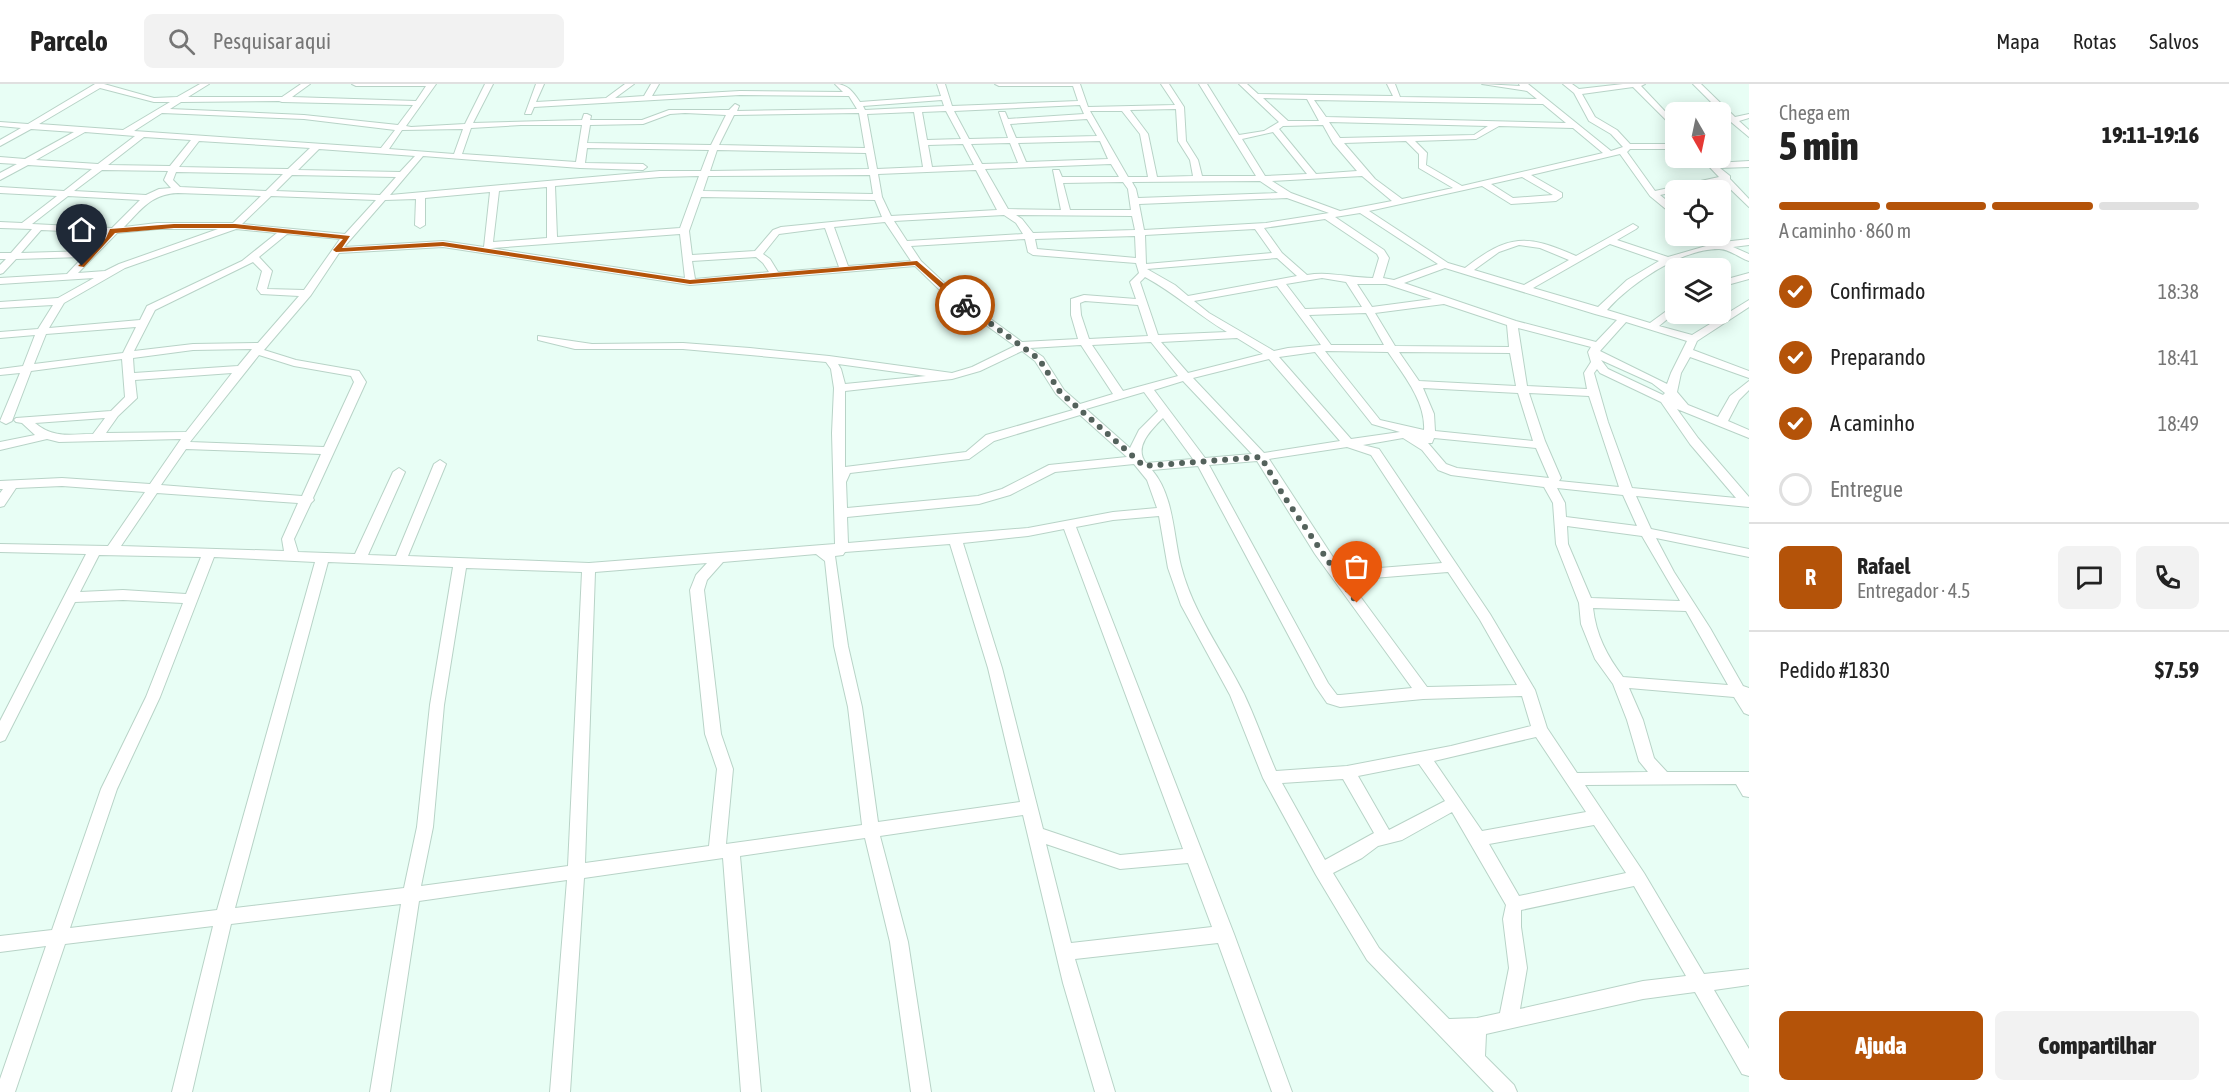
<!DOCTYPE html>
<html lang="pt">
<meta charset="utf-8">
<style>
:root{--surface:#fff;--page:#f2f2f2;--text:#222;--muted:#767676;--line:#e0e0e0;--accent:#b45309}
body{margin:0;font-family:"Asap Condensed",sans-serif;background:var(--page);color:var(--text);height:100vh;display:flex;flex-direction:column;font-size:22px;white-space:nowrap}
*{box-sizing:border-box;margin:0}
p{font-size:20px;color:var(--muted)}
.icon{flex:none;width:33px;height:33px;fill:none;stroke:currentColor;stroke-width:2;stroke-linecap:round;stroke-linejoin:round}
.map{position:relative;flex:1;overflow:hidden}
.sheet{display:flex;flex-direction:column;background:var(--surface);width:480px}
.sheet>*{flex:none}
.needle{width:39px;rotate:171deg}
.buttons{position:absolute;left:1665px;top:18px;display:grid;gap:12px}
.buttons a{display:grid;place-items:center;width:66px;height:66px;border-radius:9px;background:var(--surface);box-shadow:0 3px 15px #0003;font-size:30px}
.pin{position:absolute;display:grid;place-items:center;width:51px;height:51px;color:#fff;margin:-62px -26px;border-radius:50% 50% 50% 0;rotate:-45deg;box-shadow:0 0 6px #0007}
.pin .icon{rotate:45deg}
.courier{position:absolute;display:grid;place-items:center;width:60px;height:60px;margin:-30px;border:4px solid #b45309;border-radius:50%;background:#fff;color:#222;box-shadow:0 2px 8px #0007}
.overview em{font-style:normal;font-weight:800}
.overview div{display:flex;flex-direction:column-reverse}
.overview{display:flex;align-items:center;justify-content:space-between;height:102px;padding:0 30px}
h1{font-size:39px;font-weight:800;line-height:45px}
.bar{display:grid;grid-template-columns:repeat(4,1fr);gap:9px 6px;align-content:center;height:72px;padding:0 30px}
.bar i{height:8px;border-radius:4px;background:var(--line)}
.bar .on{background:var(--accent)}
.bar p{grid-column:span 4}
.line{display:flex;align-items:center;gap:15px;padding:0 30px;border-top:2px solid var(--line)}
.line div{flex:1}
.round{display:grid;place-items:center;flex:none;width:63px;height:63px;border-radius:9px;background:var(--page)}
ol{padding:0 30px;list-style:none}
li{display:flex;align-items:center;gap:18px;height:66px}
li p{margin-inline-start:auto}
li .icon{padding:6px;border-radius:50%;background:var(--accent);color:#fff;stroke-width:4}
li:last-child{color:var(--muted)}
li i{width:33px;height:33px;border:3px solid var(--line);border-radius:50%}
.primary-button{display:flex;gap:12px;margin-top:auto;padding:12px 30px}
.primary-button a{flex:1;height:69px;border-radius:9px;background:var(--accent);color:#fff;font-size:24px;font-weight:800;line-height:69px;text-align:center}
.primary-button a+a{background:var(--page);color:var(--text)}
header{display:flex;align-items:center;gap:36px;box-sizing:border-box;height:84px;padding:0 30px;background:var(--surface);border-bottom:2px solid var(--line)}
header strong{font-size:28px}
nav{display:flex;gap:33px;margin-inline-start:auto;font-size:21px}
.search{width:420px;height:54px;background:var(--page);display:flex;align-items:center;gap:15px;box-sizing:border-box;padding:0 21px;border-radius:9px;color:var(--muted);font-size:22px}
main{display:flex;flex:1;min-height:0}
.map>svg:first-child{display:block}
.lines{fill:none;stroke-linecap:round;stroke-linejoin:round}
.minor-casing{stroke:#b8d3c7;stroke-width:2}
.minor{fill:#fff;fill-rule:evenodd}
.route{fill:#b45309}
.done{stroke:#54625c;stroke-width:6;stroke-dasharray:0 10.8}
</style>
<header>
<strong>Parcelo</strong>
<div class="search"><svg class="icon" aria-label="search" viewBox="0 0 24 24"><circle cx="10" cy="10" r="6"/><path d="M15 15l6 6"/></svg>Pesquisar aqui</div>
<nav><a>Mapa</a><a>Rotas</a><a>Salvos</a></nav>
</header>
<main>
<div class="map">
<svg width="1749" height="1008" viewBox="0 0 1749 1008">
<rect width="100%" height="100%" fill="#e8fef5"/>
<g class="lines">
<!-- minor casing -->
<g class="minor-casing">
<g id="minor">
<path d="M95 0H104L154 14 177 13 200 0H209L188 13H282L301 0H310L292 13 416 17 426 2H356L352 0H436L406 42 411 43 465 40 485 0H493L473 39 582 36 584 30H587L591 32 590 36H642L669 26H729L735 20 739 22 737 27 857 25 849 12 740 11 534 23 531 30H525L536 0H544L536 18 606 14 625 0H634L615 14 644 12 651 0H659L652 12 740 7 843 8 835 0C848 0 853 8 860 18L941 12 937 0H945L952 22 1078 17 1073 2H999L995 0H1080L1088 23 1175 21 1161 0H1169L1184 23 1186 57 1198 76 1202 92H1256L1199 0H1207L1239 51 1264 47 1279 38 1239 0H1247L1258 10 1393 12 1387 0H1395L1400 13 1537 15 1527 7 1482 0 1520 2 1519 0H1528L1611 67 1623 63 1611 50 1589 37 1574 9 1563 0H1572L1579 5 1623 0H1645L1641 2 1676 39V46L1633 3 1582 10 1595 33 1617 46 1630 60H1676V65H1630L1627 68 1655 107 1719 93 1701 74H1709L1715 79 1749 77V83L1720 84 1730 92V95L1749 115V123L1723 98 1660 111 1676 124V132L1673 131 1650 112 1620 70 1531 91 1562 109V113L1556 117 1511 120 1482 102 1369 127 1448 179 1465 184C1509 150 1526 150 1576 172L1633 140 1638 143 1636 145 1617 156 1668 173 1713 160 1699 152H1709L1723 158 1749 155V161L1733 163 1749 170V177C1740 174 1729 165 1719 165 1681 165 1631 199 1607 226L1650 239 1676 220V228L1659 242 1692 251 1749 216V223L1697 257 1693 266 1749 287V294L1690 273 1681 289 1677 308 1688 321 1718 333 1730 312 1749 297V306L1739 316 1728 337 1749 346V354L1677 325 1698 354 1749 413V423L1636 412 1651 445 1749 465V473L1656 454 1674 488 1710 544 1743 602 1749 604V631L1744 629 1734 613 1629 604 1643 636 1654 674 1667 688H1749V713L1743 712 1736 700 1585 701 1644 789 1704 890 1749 885V901L1714 906 1749 965V992L1742 990 1695 908 1643 915 1486 950 1485 972 1514 1001 1517 1008H1494L1367 876 1316 791 1263 694 1230 611 1181 521 1168 484 1159 432 1113 436 1076 443 1234 850 1292 1008H1272L1218 859 1075 875 1115 1008H1095L1063 899 1023 731 880 752 908 858 931 1008H911L890 858 865 754 740 772 761 1008H741L723 774 584 794 570 1008H550L567 796 419 817 390 1008H370L401 820 231 840 192 1008H172L213 842 65 860 15 1008H0V995L46 862 0 868V852L52 846 101 705 146 613 183 519 123 516 75 518 5 656 0 658V637L86 470 0 468V460L108 462 145 408 62 402 16 404 4 422 0 423V409L3 405H0V397L62 394 150 400 181 355 59 358 47 355 0 366V358L35 351 22 339 16 338 14 336 16 334 111 327 125 313 122 275 31 287 12 337 6 340 0 337 20 289 0 291V285L23 282 35 251 0 254V248L38 245 53 221 0 224V218L58 214 94 194 0 200V194L67 190 83 173 16 175 3 189 0 190V181L6 175H0V169H11L32 145 0 144V138L22 139 57 112 0 109V103L64 107 92 85 28 81 0 96V89L17 80 0 79V73L25 75 74 48 31 45 0 62V56L21 44 0 42V38L28 40ZM100 4 154 18H170L123 46 39 40ZM1263 14 1307 15 1319 37H1288ZM942 16 944 22 865 26 863 22ZM1314 16 1543 20 1566 39 1326 33ZM279 17 282 18 413 21 398 41 304 31 170 25 181 18ZM1080 21 1084 30 1008 35 1005 28H999L1008 54 969 55 954 27ZM1176 25 1178 57 1190 76 1193 92 1157 93 1148 50 1130 26ZM946 27 961 55 927 56 922 28ZM1090 27H1122L1140 50 1148 93H1128ZM914 28 923 83 877 85 867 30ZM162 29 304 35 395 46 381 64 134 47ZM685 29 726 31 711 61 587 59 590 41 643 40 670 30ZM859 29 865 64 719 61 734 31ZM1087 35 1097 52 1016 54 1010 40ZM1329 38 1488 42 1474 51 1340 54ZM521 41H582L576 78 462 70 471 44ZM1323 41 1333 59 1357 87 1316 90 1279 45 1283 42ZM1499 42 1573 44 1603 69 1462 102 1426 81 1427 69 1415 57 1476 55ZM463 45 454 70 389 65 402 46ZM85 48 135 52 98 80 36 76ZM1273 48 1307 90 1265 92 1242 55ZM144 53 191 56 170 82 108 81ZM199 57 310 64 288 85 179 83ZM1100 57 1108 75 1026 78 1018 59ZM1406 57 1419 70V84L1453 104 1402 115 1375 95 1344 59ZM1010 59 1018 79 982 80 971 60ZM963 60 974 81 932 83 928 61ZM587 64 709 66 701 87H660L390 111 423 72 580 84 643 86 647 83 643 80 585 79ZM319 65 415 72 400 88 298 86ZM717 66 866 69 869 85 710 87ZM1111 80 1119 93H1062L1059 86H1053L1061 126 1008 125 985 85ZM102 86 168 87 164 96 171 104 159 105 146 111 74 107ZM976 86 997 126 891 132 882 113 878 90ZM176 88 283 90 266 107 180 103 173 96ZM292 91 396 93 380 111 276 107ZM870 91 873 110 703 107 708 92ZM699 92 680 144 557 153 555 102 660 93ZM1362 92 1392 117 1340 127 1291 109 1272 97ZM1522 93 1553 111 1513 114 1491 100ZM1260 97 1278 109 1138 114 1136 105 1132 98ZM1123 98 1128 105 1131 126H1070L1063 99ZM547 103V154L493 158 499 107ZM490 108 484 163 443 157 344 163 385 116 416 115 415 141 420 144 425 141V114ZM178 109 261 112 233 139H157L124 143C142 125 151 110 178 109ZM68 112 140 116 112 144 32 140ZM271 112 376 116 345 150 242 140ZM701 113 875 116 882 133 781 143 773 146 755 167 692 171 689 147ZM1287 114 1329 129 1266 139 1144 146 1139 120ZM1360 129 1438 180 1394 196 1383 194 1389 174 1384 166 1335 133ZM1004 131 1016 139 1023 150 907 157 894 137ZM1016 131 1132 132 1135 146 1033 149 1022 135ZM1325 135 1377 170 1379 174 1373 194C1350 194 1329 187 1307 191L1282 169 1264 144ZM885 138 911 177 848 182 834 143ZM825 144 839 183 778 188 770 175 763 170 779 150ZM157 145H218L119 180 105 187 78 189 117 149ZM236 145 277 149 242 177 147 222 140 236 49 244 64 219 125 184ZM1255 145 1272 169 1146 180 1145 151ZM41 146 107 149 89 167 21 169ZM287 150 340 155 304 206 267 205 272 187 259 173ZM680 150 685 194 490 164H492ZM1135 152 1136 174 1037 165 1035 155ZM1025 155 1028 168 1033 171 1136 179 1139 189 1130 198 1136 215 1084 211 1071 215V231L1078 255 1022 258 955 209 921 177 911 162ZM1610 160 1659 177 1627 196 1598 223 1533 204ZM1519 161 1540 164 1569 176 1524 201 1474 186 1499 168ZM443 163 690 201 915 182 947 213 1015 262 972 283 952 289 829 272 750 264 683 259 592 260 538 252V256L575 265H683L826 278 831 285 834 304 832 349 835 460 589 479 408 472 446 380 440 376 434 380 396 472 368 471 405 388 399 384 393 388 355 470 298 468 294 455 311 419 314 416 313 414 366 298 359 287 296 276 264 266 311 211 339 169ZM756 173 763 179 769 188 695 195 692 177ZM1277 174 1297 192 1188 212 1175 201 1147 185ZM253 178 262 187 257 205 261 210 299 212 258 259 193 260 134 267 155 226ZM1445 184 1595 230 1617 236 1596 258 1516 237 1404 199ZM1145 193C1175 209 1198 231 1227 248L1158 251 1140 198ZM1322 194 1346 198 1362 223 1305 225 1286 200ZM1357 200H1386L1432 215 1372 223ZM1277 202 1321 261 1288 264 1274 267 1209 229 1194 217ZM1085 217 1138 221 1148 252 1089 255 1081 231 1080 219ZM1444 220 1507 241 1509 263 1395 262 1375 229ZM1366 229 1384 261H1331L1309 231ZM1626 238 1687 257 1671 289 1667 300 1600 267ZM136 243 123 269 34 280 46 250ZM1518 244 1591 263 1588 268 1591 278 1584 289 1587 305 1527 302ZM1237 254 1263 270 1188 289 1161 258ZM1151 258 1178 292 1123 307 1092 261ZM1081 261 1113 310 1080 320 1064 306 1043 273 1030 264ZM252 265 238 282 134 289 133 274 193 266ZM1022 267 1035 277 1056 310 1073 326 986 351 966 368 845 383V307L952 295 980 287ZM1325 267 1388 268C1403 290 1426 318 1424 346L1380 336ZM1315 268 1372 340 1400 348 1351 355 1279 273ZM1399 268 1510 269 1516 302 1419 297ZM259 271 294 282 351 292 354 298 324 363 190 358ZM1269 275 1340 357 1264 369 1193 294ZM1601 276 1652 299 1665 309 1663 311 1608 285ZM838 280 926 292 845 300 841 285ZM1597 285 1600 289 1661 318 1690 360 1736 414 1632 404 1608 338 1594 289ZM232 289 186 348 106 349 118 332 137 314 135 296ZM1183 297 1252 370 1205 374 1154 306ZM1423 304 1518 309 1533 357 1435 347 1434 330ZM1144 308 1158 327 1139 346 1130 364 1086 325ZM1529 309 1589 312 1619 403 1559 397 1561 394 1545 357ZM1080 331 1127 373 1049 381 1002 405 978 412 847 424 846 398 850 389 969 375 994 357ZM105 334 93 350C70 350 54 355 35 339ZM1163 334 1193 375 1146 379C1133 363 1152 345 1163 334ZM1403 354 1422 366 1438 386 1451 391 1544 403 1553 419 1556 460 1579 519 1581 540 1595 575 1613 600 1627 636 1639 677 1648 688 1577 689 1547 644 1535 606 1490 530 1379 365 1363 361ZM1434 354 1536 364 1549 394 1457 384 1446 380 1428 359H1432ZM1347 363 1371 371 1442 479 1342 487 1269 375ZM186 365 321 370 302 412 161 401ZM1257 377 1315 470 1412 604 1340 611H1337L1328 599 1209 381ZM1134 380 1147 396 1157 424 1113 428 1028 444 848 459 847 433 979 420 1010 411 1055 388ZM1198 382 1316 603 1327 619 1340 623 1423 615 1522 612 1531 642 1451 662 1347 682 1276 687C1265 662 1256 635 1244 610 1223 568 1193 529 1181 482 1173 450 1174 412 1152 386ZM1557 404 1623 411 1637 442 1566 433 1565 419ZM157 409 298 419 282 455 284 467 121 462ZM1567 442 1642 452 1680 517 1591 514 1568 460ZM1064 445 1183 765 1120 771 1043 745 1002 584 963 459 1028 452ZM950 460 988 584 1020 718 878 738 862 623 848 562 835 472 843 471 845 468ZM816 470 825 477 834 562 848 623 862 741 726 760 733 685 721 650 704 506 707 496 723 478ZM99 471 201 473 186 510 123 506 80 508ZM214 473 315 478 217 826 70 844 117 705 160 613ZM328 478 453 483 430 621 417 743 404 804 235 824ZM707 479 696 491 690 506 705 650 717 685 709 762 585 779 595 488ZM466 484 582 488 568 782 421 802 433 743 444 621ZM1448 488 1480 536 1517 601 1427 603 1348 496ZM1593 524 1686 527 1728 601 1623 593C1607 572 1596 551 1593 524ZM1536 653 1586 728 1482 747 1434 677ZM1419 680 1445 717 1389 746 1358 692ZM1343 695 1374 749 1325 776 1282 699ZM1452 728 1506 821 1503 835 1509 884 1500 929 1477 934 1449 935 1379 864 1333 789 1362 774 1378 762 1402 756ZM1594 741 1626 789 1519 812 1489 760ZM1046 760 1120 785 1188 779 1212 843 1071 859ZM1634 802 1686 892 1643 897 1520 925 1527 884 1521 843V826Z"/>
<polygon points="1693,0 1701,0 1735,33 1749,30 1749,34 1739,37 1749,46 1749,53 1731,38 1720,40 1720,35 1727,34"/>
<polygon points="1749,189 1749,195 1720,203 1720,197"/>
</g>
</g>
<!-- minor -->
<use href="#minor" class="minor"/>
</g>
<!-- route -->
<polygon class="route" points="174,140 235,140 350,152 342,164 443,158 690,196 917,177 969,221 962,223 915,181 690,200 443,162 336,168 333,166 343,155 235,144 174,144 115,149 84,183 78,182 106,154 110,145"/>
<g class="lines">
<!-- done -->
<polyline class="done" points="965,221 1039,275 1060,308 1144,382 1261,373 1283,411 1357,519"/>
</g>
</svg>
<div class="buttons">
<a><svg class="needle" viewBox="-14 -14 28 28"><path d="M0-13l5 13h-10z" fill="#e53935"/><path d="M0 13l5-13h-10z" fill="#767676"/></svg></a>
<a><svg class="icon" aria-label="locate" viewBox="0 0 24 24"><circle cx="12" cy="12" r="6"/><path d="M12 2v4M12 18v4M2 12h4M18 12h4"/></svg></a>
<a><svg class="icon" aria-label="layers" viewBox="0 0 24 24"><path d="M12 4l9 5-9 5-9-5zM3 14l9 5 9-5"/></svg></a>
</div>
<div class="pin" style="left:1357px;top:519px;background:#ea580c"><svg class="icon" aria-label="bag" viewBox="0 0 24 24"><path d="M5 8h14l-1 12H6zM9 8a3 3 0 0 1 6 0"/></svg></div>
<div class="pin" style="left:82px;top:182px;background:#1f2937"><svg class="icon" aria-label="home" viewBox="0 0 24 24"><path d="M3 11l9-7 9 7M6 9v11h12V9"/></svg></div>
<div class="courier" style="left:965px;top:221px"><svg class="icon" aria-label="bike" viewBox="0 0 24 24"><circle cx="6" cy="16" r="4"/><circle cx="18" cy="16" r="4"/><path d="M6 16l4-8h5l3 8M10 8l3 8H6M13 5h3"/></svg></div>
</div>
<section class="sheet">
<div class="overview"><div><h1>5 min</h1><p>Chega em</p></div><em>19:11–19:16</em></div>
<div class="bar"><i class="on"></i><i class="on"></i><i class="on"></i><i></i><p>A caminho · 860 m</p></div>
<ol>
<li><svg class="icon" aria-label="check" viewBox="0 0 24 24"><path d="M5 12l5 5 9-10"/></svg>Confirmado<p>18:38</p></li>
<li><svg class="icon" aria-label="check" viewBox="0 0 24 24"><path d="M5 12l5 5 9-10"/></svg>Preparando<p>18:41</p></li>
<li><svg class="icon" aria-label="check" viewBox="0 0 24 24"><path d="M5 12l5 5 9-10"/></svg>A caminho<p>18:49</p></li>
<li><i></i>Entregue</li>
</ol>
<div class="line" style="height:108px"><b class="round" style="background:var(--accent);color:#fff">R</b><div><b>Rafael</b><p>Entregador · 4.5</p></div><a class="round"><svg class="icon" aria-label="chat" viewBox="0 0 24 24"><path d="M4 5h16v11H9l-5 4z"/></svg></a><a class="round"><svg class="icon" aria-label="phone" viewBox="0 0 24 24"><path d="M5 4h4l2 5-3 2q2 4 5 5l2-3 5 2v4C11 20 4 13 5 4z"/></svg></a></div>
<div class="line" style="height:78px"><div>Pedido #1830</div><b>$7.59</b></div>
<div class="primary-button"><a>Ajuda</a><a>Compartilhar</a></div>
</section>
</main>
